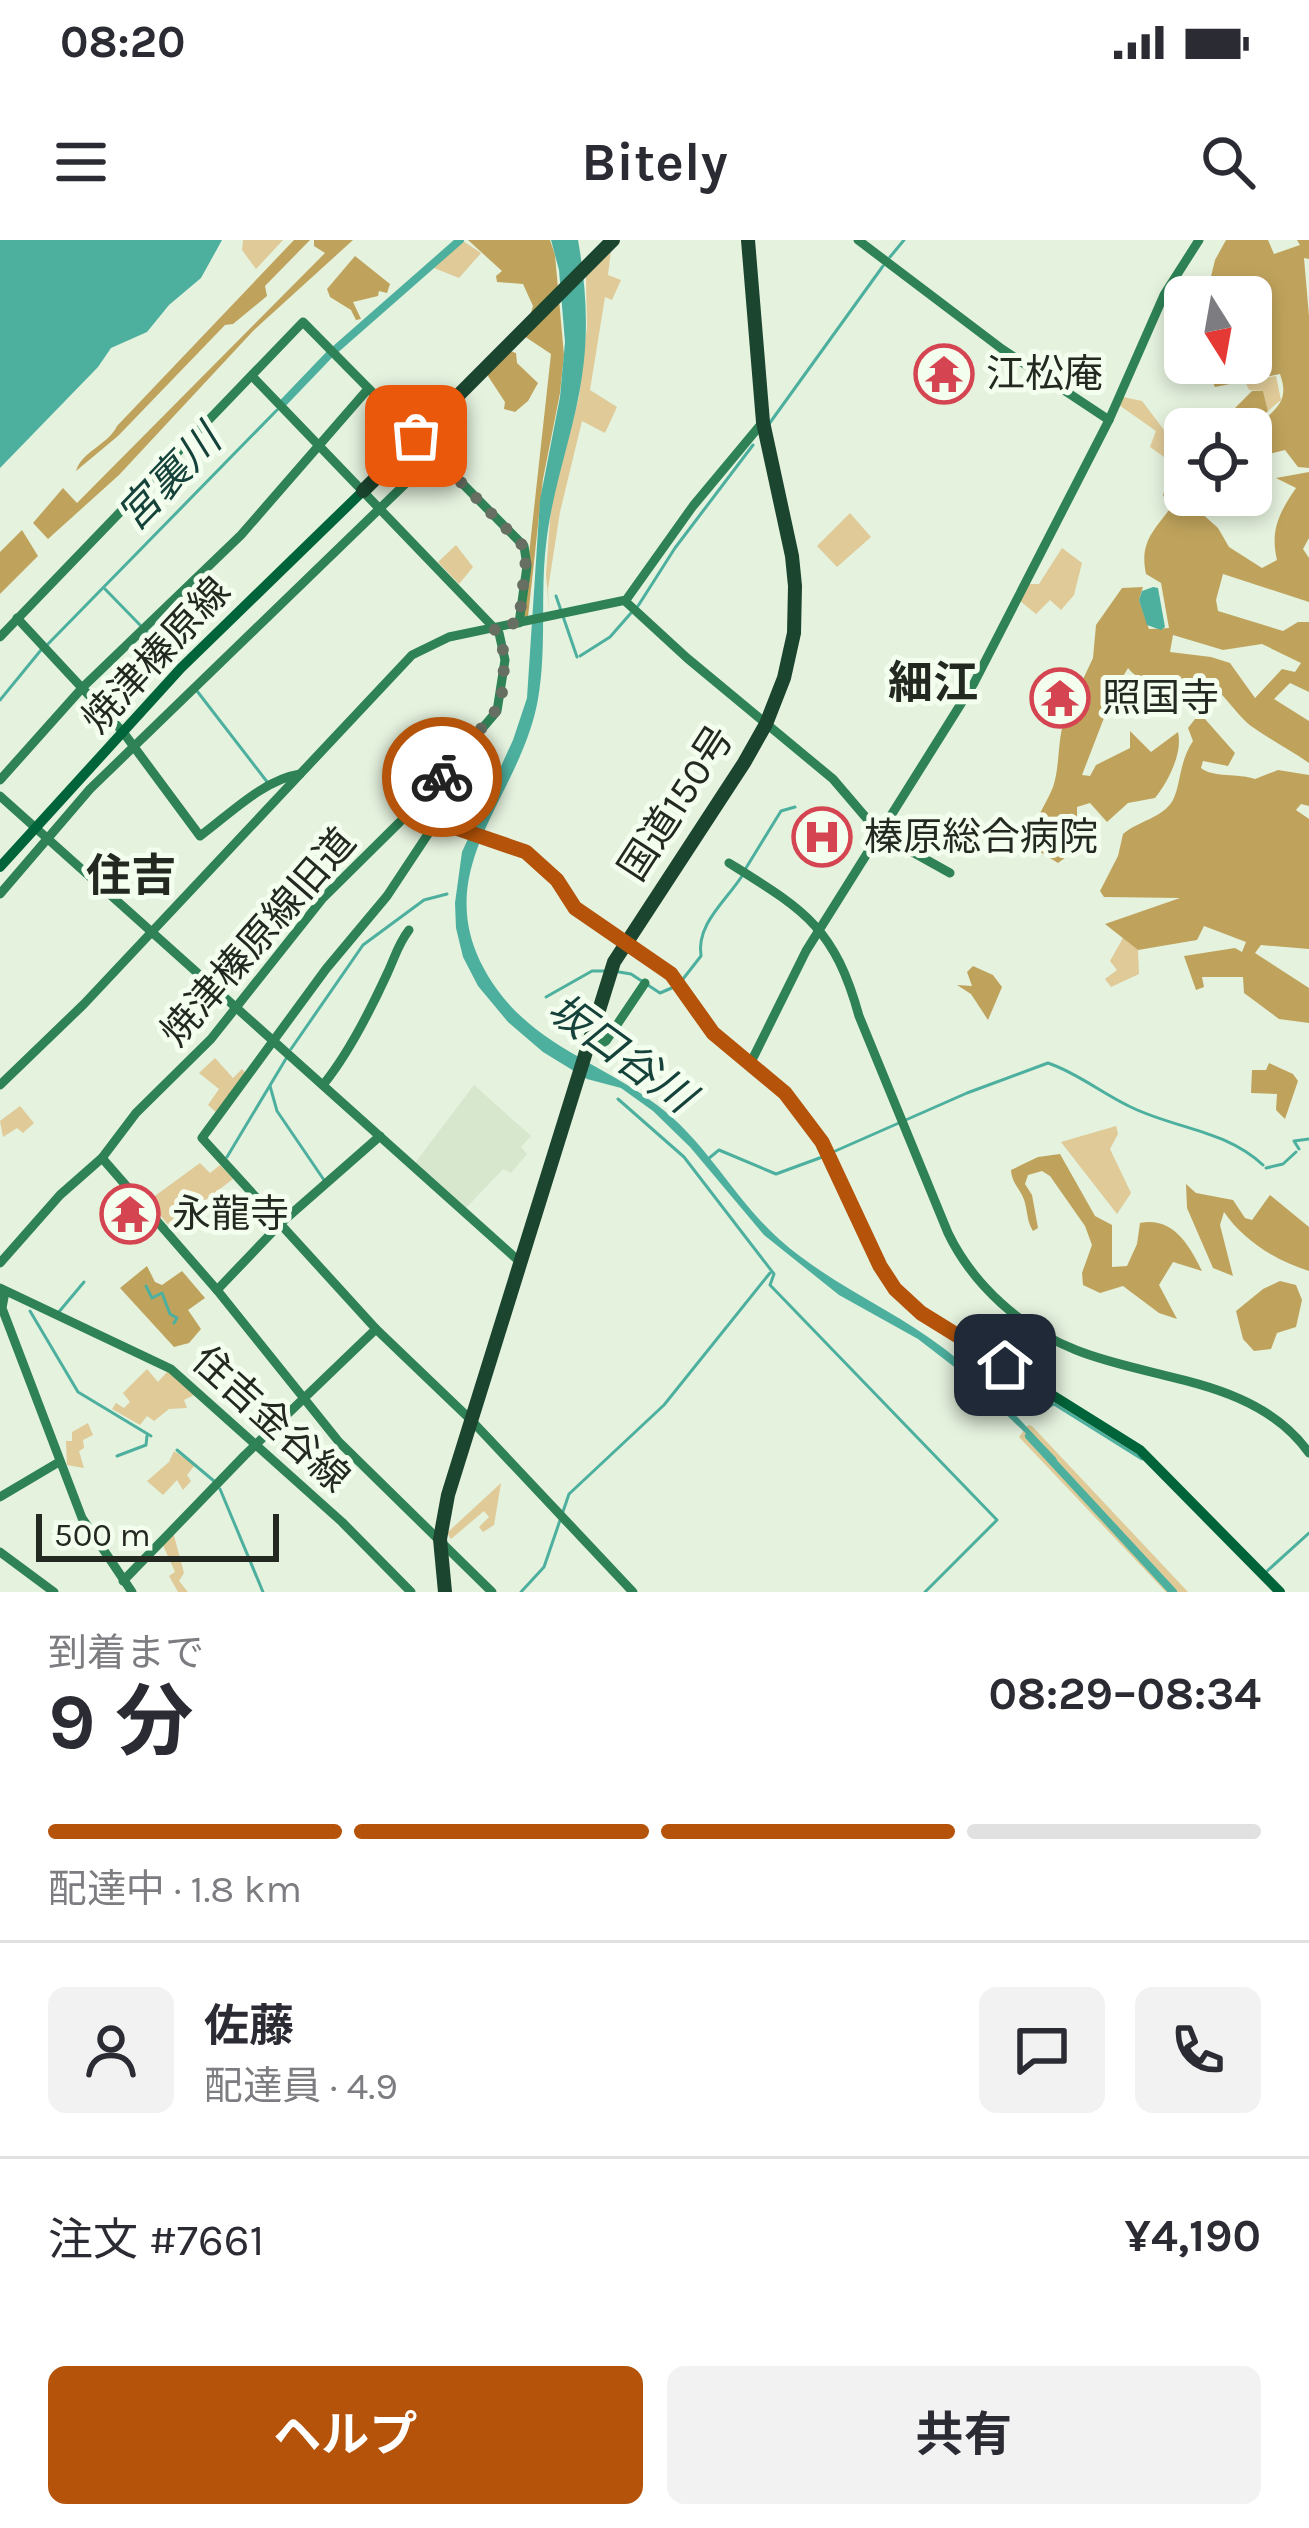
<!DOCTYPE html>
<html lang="ja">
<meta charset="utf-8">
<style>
:root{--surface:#fff;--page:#f2f2f3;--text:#2b2b33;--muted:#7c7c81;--line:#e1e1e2;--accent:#b45309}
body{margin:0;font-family:Karla,"Noto Sans JP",sans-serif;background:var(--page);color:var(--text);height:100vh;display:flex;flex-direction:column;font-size:45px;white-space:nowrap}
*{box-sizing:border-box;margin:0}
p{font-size:39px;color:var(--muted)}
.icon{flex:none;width:66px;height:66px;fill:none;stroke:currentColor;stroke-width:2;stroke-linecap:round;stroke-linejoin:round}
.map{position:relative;height:1352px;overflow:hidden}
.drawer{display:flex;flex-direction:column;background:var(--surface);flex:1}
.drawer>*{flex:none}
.needle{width:78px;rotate:169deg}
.fabs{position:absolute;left:1164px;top:36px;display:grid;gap:24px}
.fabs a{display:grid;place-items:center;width:108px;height:108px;border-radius:18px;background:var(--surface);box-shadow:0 6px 18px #0003;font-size:60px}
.scale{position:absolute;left:36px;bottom:30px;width:243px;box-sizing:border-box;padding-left:12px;border:6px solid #232821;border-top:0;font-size:33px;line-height:42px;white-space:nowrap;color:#232821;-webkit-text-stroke:9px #f4feee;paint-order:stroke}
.pin{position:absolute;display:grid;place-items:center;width:102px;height:102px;color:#fff;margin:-51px;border-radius:24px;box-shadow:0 6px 18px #0006}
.courier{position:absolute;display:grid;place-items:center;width:120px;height:120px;margin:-60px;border:9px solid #b45309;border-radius:50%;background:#fff;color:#222;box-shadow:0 3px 15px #0007}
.headline em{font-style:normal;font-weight:700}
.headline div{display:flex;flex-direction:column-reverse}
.headline{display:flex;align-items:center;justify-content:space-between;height:204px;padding:0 48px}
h1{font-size:78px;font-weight:700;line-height:90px}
.bar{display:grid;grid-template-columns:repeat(4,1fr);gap:18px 12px;align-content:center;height:144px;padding:0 48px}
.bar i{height:15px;border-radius:9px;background:var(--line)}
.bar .on{background:var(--accent)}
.bar p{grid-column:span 4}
.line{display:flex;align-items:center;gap:30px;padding:0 48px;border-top:3px solid var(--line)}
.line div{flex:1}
.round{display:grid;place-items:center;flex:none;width:126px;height:126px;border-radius:18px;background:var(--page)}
.button{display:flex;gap:24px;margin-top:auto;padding:24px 48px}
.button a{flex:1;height:138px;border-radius:18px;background:var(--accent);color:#fff;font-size:48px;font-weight:700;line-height:138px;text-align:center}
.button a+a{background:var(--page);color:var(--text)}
.status{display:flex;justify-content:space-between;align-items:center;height:84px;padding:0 60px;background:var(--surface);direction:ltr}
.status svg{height:33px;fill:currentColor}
header{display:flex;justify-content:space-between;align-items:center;height:156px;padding:0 48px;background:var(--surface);font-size:54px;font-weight:700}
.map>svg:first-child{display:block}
.built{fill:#d6e7cd}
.green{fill:#dfca98}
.forest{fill:#bfa35c;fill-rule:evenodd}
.water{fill:#4db09f}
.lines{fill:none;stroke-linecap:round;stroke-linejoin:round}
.stream{stroke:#4db09f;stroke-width:3}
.river{stroke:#4db09f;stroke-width:8}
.secondary{stroke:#2e8256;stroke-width:9}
.primary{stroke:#00643a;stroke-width:10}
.highway{stroke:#1b452e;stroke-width:14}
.done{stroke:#676f63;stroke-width:12;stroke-dasharray:0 21.6}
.route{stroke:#b45309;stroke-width:15}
.labels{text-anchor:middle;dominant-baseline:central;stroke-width:10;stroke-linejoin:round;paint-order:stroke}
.poi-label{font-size:39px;fill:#232821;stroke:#f4feee;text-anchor:start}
.street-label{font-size:39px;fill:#232821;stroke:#f4feee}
.water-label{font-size:42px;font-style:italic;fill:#15423a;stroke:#f4feee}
.quarter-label{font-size:45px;font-weight:bold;fill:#232821;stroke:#f4feee}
</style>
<div class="status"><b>08:20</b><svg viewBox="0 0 49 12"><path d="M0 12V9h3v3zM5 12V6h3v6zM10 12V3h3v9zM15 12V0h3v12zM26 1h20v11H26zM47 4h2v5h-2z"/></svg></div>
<header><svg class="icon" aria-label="menu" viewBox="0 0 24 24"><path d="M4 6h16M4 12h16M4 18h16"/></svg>Bitely<svg class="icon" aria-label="search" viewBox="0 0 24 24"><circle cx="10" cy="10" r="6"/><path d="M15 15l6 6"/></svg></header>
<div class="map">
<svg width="1309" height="1352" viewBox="0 0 1309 1352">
<rect width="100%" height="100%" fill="#e5f2de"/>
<!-- built -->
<polygon class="built" points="474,845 531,896 521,907 527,914 511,933 503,929 466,968 415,923"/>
<!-- green -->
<g class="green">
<polygon points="243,0 283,0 256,29 242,10"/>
<polygon points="463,1 481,13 459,38 434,28"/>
<polygon points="611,10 608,35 621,40 612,60 605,57 590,150 617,167 605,193 582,181 560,272 548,349 549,372 546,334 551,266 579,157 587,87 586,37"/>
<polygon points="1276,136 1281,160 1268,171 1263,151 1249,150 1245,141"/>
<polygon points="1123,157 1142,161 1164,190 1169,190 1172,202 1164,217 1150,207 1156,191 1119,165"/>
<polygon points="850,273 871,297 837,327 817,306"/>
<polygon points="456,305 473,327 459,344 438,322"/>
<polygon points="1062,308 1082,323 1074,355 1061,370 1050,360 1036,374 1020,361 1027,344 1039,344"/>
<polygon points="1123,698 1138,710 1139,734 1111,747 1105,739 1117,730 1110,721"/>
<polygon points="215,818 233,838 242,829 247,835 217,873 208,865 219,849 199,833"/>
<polygon points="20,866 34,883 23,893 17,888 3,897 0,881"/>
<polygon points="1116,886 1118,894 1110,909 1131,953 1117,974 1061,902"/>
<polygon points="200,923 210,933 220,925 233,939 170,987 148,961"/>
<polygon points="147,1129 158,1142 168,1131 196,1154 184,1160 187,1168 169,1169 154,1181 147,1176 140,1185 112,1169 116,1163 124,1168 130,1162 123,1153"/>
<polygon points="88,1183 93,1195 83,1200 84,1208 79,1211 84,1228 67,1225 66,1201 72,1201 72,1192"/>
<polygon points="1028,1185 1032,1186 1188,1352 1166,1352 1019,1197"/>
<polygon points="174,1211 195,1225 187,1235 191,1241 183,1250 177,1240 163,1255 147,1241 169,1222"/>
<polygon points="501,1243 494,1285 483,1292 479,1287 489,1277 484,1271 451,1299 447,1293"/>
<polygon points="173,1292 184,1333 179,1341 188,1352 178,1352 169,1336 175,1332 162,1303"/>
</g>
<!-- forest -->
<g class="forest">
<path d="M294 0H310L265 46 267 56 233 84 225 85 118 196 76 231C82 211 108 205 117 186Z"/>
<polygon points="314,0 353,0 254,90 119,235 48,299 33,283 63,248 77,263 325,13 314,6"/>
<polygon points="468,0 550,0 555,15 564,115 560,153 543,239 528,377 522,378 551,114 524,96 533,66 523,44 497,42 496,36 502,31"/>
<path d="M1226 0H1268L1274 14 1300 5 1297 0H1309V19L1304 18 1309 76V228L1298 227 1285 210 1269 214 1264 212 1263 201 1252 195C1269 169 1292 167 1280 134L1215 147 1204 123H1251V57H1206L1215 20Z"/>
<polygon points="355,16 390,44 387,53 379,51 378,56 353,62 361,79 356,80 351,70 330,57 327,49"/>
<polygon points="507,110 516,113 517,123 538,143 528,161 515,172 504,169 505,162 486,133"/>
<polygon points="1252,151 1263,151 1268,171 1249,189 1207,188 1200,183 1198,172 1233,170"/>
<path d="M1309 232V298L1303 309 1309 318V362L1223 334 1216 360 1218 371 1283 391 1298 382H1309V452L1290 443 1274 459 1309 481V523C1290 510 1269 499 1251 486 1233 472 1223 448 1201 441 1175 432 1147 452 1128 428L1114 452 1082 535 1090 536 1096 525 1130 508V491L1151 512 1178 492C1183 513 1168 542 1155 558L1128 563 1107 582 1090 563 1077 567V588L1067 605 1073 612 1058 623 1037 610C1028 584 1044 570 1053 547 1059 530 1058 506 1062 488L1068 484 1070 467 1093 418 1096 385 1122 348 1143 347 1139 360 1149 389 1169 388 1161 343 1146 334C1139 301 1155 290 1171 267L1163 255 1168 243 1218 288 1229 307 1262 328 1277 320C1270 290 1279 273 1296 248L1276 238ZM1173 395 1223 410 1262 404 1301 423 1295 432 1282 429 1255 458 1230 423 1211 417 1170 412Z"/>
<polygon points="22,290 38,316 0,354 0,312"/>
<path d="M1195 479H1205L1235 513 1228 526 1203 521 1201 528C1213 538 1238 533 1255 539L1278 530 1309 535V566L1301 564 1296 570 1309 579V709L1261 705 1255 713 1309 748V783L1279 779 1244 753 1243 737H1202L1204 747 1196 750 1184 716 1235 708 1242 712 1246 702 1204 686 1197 700 1138 710 1105 684 1180 658 1104 657 1100 651 1118 616 1123 594C1138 581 1163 578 1173 560 1181 544 1179 522 1193 501L1188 488Z"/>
<polygon points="973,726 993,735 1002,747 988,780 971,754 957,745 972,746 967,732"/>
<polygon points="1269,823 1293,834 1298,841 1285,879 1276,870 1277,854 1251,853 1252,830 1266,830"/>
<path d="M1060 914 1095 976 1112 985V1027L1127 1026 1137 1004 1140 983C1173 976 1190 1006 1202 1031L1173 1022 1159 1045 1177 1079 1159 1073 1123 1046 1100 1053 1083 1045 1082 1033 1092 1005 1085 986 1050 936 1042 931 1028 935 1025 944 1032 955 1038 988 1033 991C1027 981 1028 975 1025 963 1022 950 1012 945 1011 930L1038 917Z"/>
<path d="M1186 944 1196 953 1233 960 1245 978 1252 980 1270 955 1309 987V1031C1276 1021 1243 1000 1224 972L1220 985 1233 1036 1213 1028 1187 968Z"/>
<polygon points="147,1026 155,1042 162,1045 182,1031 205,1058 188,1070 201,1089 189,1103 174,1107 120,1048"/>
<polygon points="1280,1041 1296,1045 1302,1060 1296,1087 1277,1093 1271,1109 1254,1111 1243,1099 1236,1071 1263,1049"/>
</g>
<!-- water -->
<g class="water">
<polygon points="0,0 222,0 201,38 169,65 147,92 111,108 98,127 0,228"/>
<path d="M551 0H578C586 45 589 90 582 136 574 193 552 247 546 305 540 356 547 408 538 459 520 563 417 635 496 748 537 806 603 824 657 865 706 901 734 959 779 999 829 1044 893 1069 946 1110 987 1141 1020 1181 1056 1218L1063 1236 1042 1209 966 1136 918 1099 839 1055 764 995 690 907 653 871 621 848 587 839 543 812 508 782 478 746 463 717 456 688 455 663 462 612 513 500 527 458 540 260 560 157 565 102 559 30Z"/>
<polygon points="1153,347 1158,348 1165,387 1161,390 1147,385 1139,360 1142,351"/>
</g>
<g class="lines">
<!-- stream -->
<g class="stream">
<polyline points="890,17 904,0"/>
<polyline points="769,184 883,26"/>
<polyline points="105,349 140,385"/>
<polyline points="556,356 577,417"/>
<polyline points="638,366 675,308 753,205"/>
<polyline points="147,392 173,422"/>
<polyline points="48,404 277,170"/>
<polyline points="580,416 610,397 631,373"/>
<polyline points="197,451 268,543"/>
<polyline points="0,460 41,410"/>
<polyline points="746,628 781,571 795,567"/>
<polyline points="619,732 631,734 660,753 674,747"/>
<path d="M683 739 701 716C696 684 726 661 742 636"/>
<polyline points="546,757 592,731 606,731"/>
<polyline points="291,809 363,705 424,660 447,654"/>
<polyline points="270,846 277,871 324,940"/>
<polyline points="618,859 684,917 774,1034 770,1045 997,1280 925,1352"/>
<polyline points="1299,909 1294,901 1309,899"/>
<path d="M833 912 967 853 1048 823C1078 833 1104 855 1133 868 1177 889 1225 890 1263 925"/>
<polyline points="227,917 287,817"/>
<polyline points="708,919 719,910 776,934 825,916"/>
<polyline points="1266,928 1283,924 1296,912"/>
<polyline points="146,1046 152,1058 162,1053 170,1074 177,1078 174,1083"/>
<polyline points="30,1071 78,1152 151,1196"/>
<polyline points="58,1073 84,1042"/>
<polyline points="1045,1169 1054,1164 1142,1219"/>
<polyline points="177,1210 214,1241"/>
<polyline points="117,1216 146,1205 147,1196"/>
<polyline points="220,1249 263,1352"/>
<polyline points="1266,1332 1309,1293"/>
<polyline points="521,1352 544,1327 569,1254 664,1165 770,1033"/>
</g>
<!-- river -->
<g class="river">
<polyline points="283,163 329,115 460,0"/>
<polyline points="1029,1196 1173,1352"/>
</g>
<!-- secondary -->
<g class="secondary">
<polyline points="858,0 1002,109 1109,180"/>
<polyline points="625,361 687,418 833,539 880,594 950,633"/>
<path d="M17 378 123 492 200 596C230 574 263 540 300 534"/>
<polyline points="0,397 303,82 524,306 527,326 519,383"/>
<polyline points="0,540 83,447 241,295 368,149"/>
<polyline points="0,556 520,1022"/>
<polyline points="418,564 453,587 526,612 557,640 575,668 625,701"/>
<polyline points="438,579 387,656 326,729 202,898 376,1089 471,1180 633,1352"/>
<path d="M729 623C804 670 834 686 859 776L948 993C973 1045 1022 1089 1076 1110 1153 1141 1256 1138 1309 1213"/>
<polyline points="0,654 90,549 434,216"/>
<polyline points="587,811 606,801 645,743"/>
<polyline points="751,822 806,711 974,443 1109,180 1164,55 1199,0"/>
<polyline points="0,845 84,764 412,415 449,397 626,360 693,266 763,182"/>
<path d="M323 845C349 813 370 771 387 734 395 717 398 704 409 690"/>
<polyline points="102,918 217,1050 339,1202 492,1352"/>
<polyline points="0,1023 60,955 102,918 136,873 211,799 323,658 418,564 497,471 505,420 499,393 252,136"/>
<polyline points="0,1048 171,1129 342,1282 411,1352"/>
<polyline points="217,1050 282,982 380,896"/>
<polyline points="5,1052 2,1068 82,1278 132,1352"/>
<polyline points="0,1257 59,1222"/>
<polyline points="0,1312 54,1352"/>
<polyline points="123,1341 245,1215 376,1089"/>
</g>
<!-- primary -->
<g class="primary">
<polyline points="0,627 181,428 363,251"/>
<polyline points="625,701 671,734 714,793 785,853 830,915 880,1026 895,1049 921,1073 1140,1210 1280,1352"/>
</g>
<!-- highway -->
<g class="highway">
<polyline points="363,251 613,0"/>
<polyline points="445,1352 440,1299 448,1255 614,722 744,523 766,484 784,438 794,393 795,346 792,316 763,182 748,0"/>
</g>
</g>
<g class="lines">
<!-- done -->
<polyline class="done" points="416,196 527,310 519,382 494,388 505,415 501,464 442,537"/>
<!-- route -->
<polyline class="route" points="442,537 418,564 453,587 526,612 557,640 575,668 671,734 713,793 785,853 822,902 880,1026 895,1049 921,1073 1005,1125"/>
</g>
<!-- icons -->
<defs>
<g id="temple-ring" transform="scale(3)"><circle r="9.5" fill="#f4feee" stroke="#d54451" stroke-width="1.5"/><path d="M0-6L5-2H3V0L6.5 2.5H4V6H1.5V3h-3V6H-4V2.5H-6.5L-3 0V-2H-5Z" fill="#d54451"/></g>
<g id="hospital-ring" transform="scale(3)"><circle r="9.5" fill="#f4feee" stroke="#d54451" stroke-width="1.5"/><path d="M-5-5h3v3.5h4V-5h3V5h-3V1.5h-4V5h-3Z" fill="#d54451"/></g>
</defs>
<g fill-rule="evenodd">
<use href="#temple-ring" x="944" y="134"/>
<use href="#temple-ring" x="1060" y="458"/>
<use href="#hospital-ring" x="822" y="597"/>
<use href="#temple-ring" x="130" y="974"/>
</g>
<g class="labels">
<!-- poi labels -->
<g class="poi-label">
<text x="986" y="134">江松庵</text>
<text x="1102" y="458">照国寺</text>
<text x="864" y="597">榛原総合病院</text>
<text x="172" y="974">永龍寺</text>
</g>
<!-- street labels -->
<g class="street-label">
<text transform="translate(156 415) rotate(-47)">焼津榛原線</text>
<text transform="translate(676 563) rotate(-57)">国道150号</text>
<text transform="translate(258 697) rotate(-49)">焼津榛原線旧道</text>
<text transform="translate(271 1179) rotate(42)">住吉金谷線</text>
</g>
<!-- water labels -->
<g class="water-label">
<text transform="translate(169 238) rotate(-46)">宮裏川</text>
<text transform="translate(621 813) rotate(36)">坂口谷川</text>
</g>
<!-- quarter labels -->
<g class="quarter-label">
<text x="933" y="443">細江</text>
<text x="131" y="636">住吉</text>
</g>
</g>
</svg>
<div class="fabs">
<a><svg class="needle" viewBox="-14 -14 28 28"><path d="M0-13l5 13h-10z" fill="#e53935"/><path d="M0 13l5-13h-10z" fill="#7c7c81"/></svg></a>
<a><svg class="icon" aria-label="locate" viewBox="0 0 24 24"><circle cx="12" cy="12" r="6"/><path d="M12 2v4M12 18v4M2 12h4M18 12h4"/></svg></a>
</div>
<div class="scale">500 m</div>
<div class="pin" style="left:416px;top:196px;background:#ea580c"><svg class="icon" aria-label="bag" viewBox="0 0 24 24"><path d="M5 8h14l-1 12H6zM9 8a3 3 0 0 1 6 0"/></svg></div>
<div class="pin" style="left:1005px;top:1125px;background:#1f2937"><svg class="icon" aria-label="home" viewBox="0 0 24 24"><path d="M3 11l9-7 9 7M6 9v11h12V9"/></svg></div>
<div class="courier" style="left:442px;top:537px"><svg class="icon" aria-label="bike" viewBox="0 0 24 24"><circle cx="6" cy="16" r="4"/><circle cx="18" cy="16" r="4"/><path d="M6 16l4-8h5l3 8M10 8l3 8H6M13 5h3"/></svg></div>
</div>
<section class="drawer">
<div class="headline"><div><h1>9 分</h1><p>到着まで</p></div><em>08:29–08:34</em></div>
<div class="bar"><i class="on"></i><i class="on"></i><i class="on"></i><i></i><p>配達中 · 1.8 km</p></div>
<div class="line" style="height:216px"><a class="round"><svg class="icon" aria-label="person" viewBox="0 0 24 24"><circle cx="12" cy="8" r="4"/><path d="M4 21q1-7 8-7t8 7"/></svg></a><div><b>佐藤</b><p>配達員 · 4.9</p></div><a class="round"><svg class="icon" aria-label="chat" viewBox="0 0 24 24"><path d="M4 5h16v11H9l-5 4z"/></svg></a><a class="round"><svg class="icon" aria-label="phone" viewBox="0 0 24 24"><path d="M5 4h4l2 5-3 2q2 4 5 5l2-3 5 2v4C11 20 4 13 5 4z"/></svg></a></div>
<div class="line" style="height:156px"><div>注文 #7661</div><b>¥4,190</b></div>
<div class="button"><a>ヘルプ</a><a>共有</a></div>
</section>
